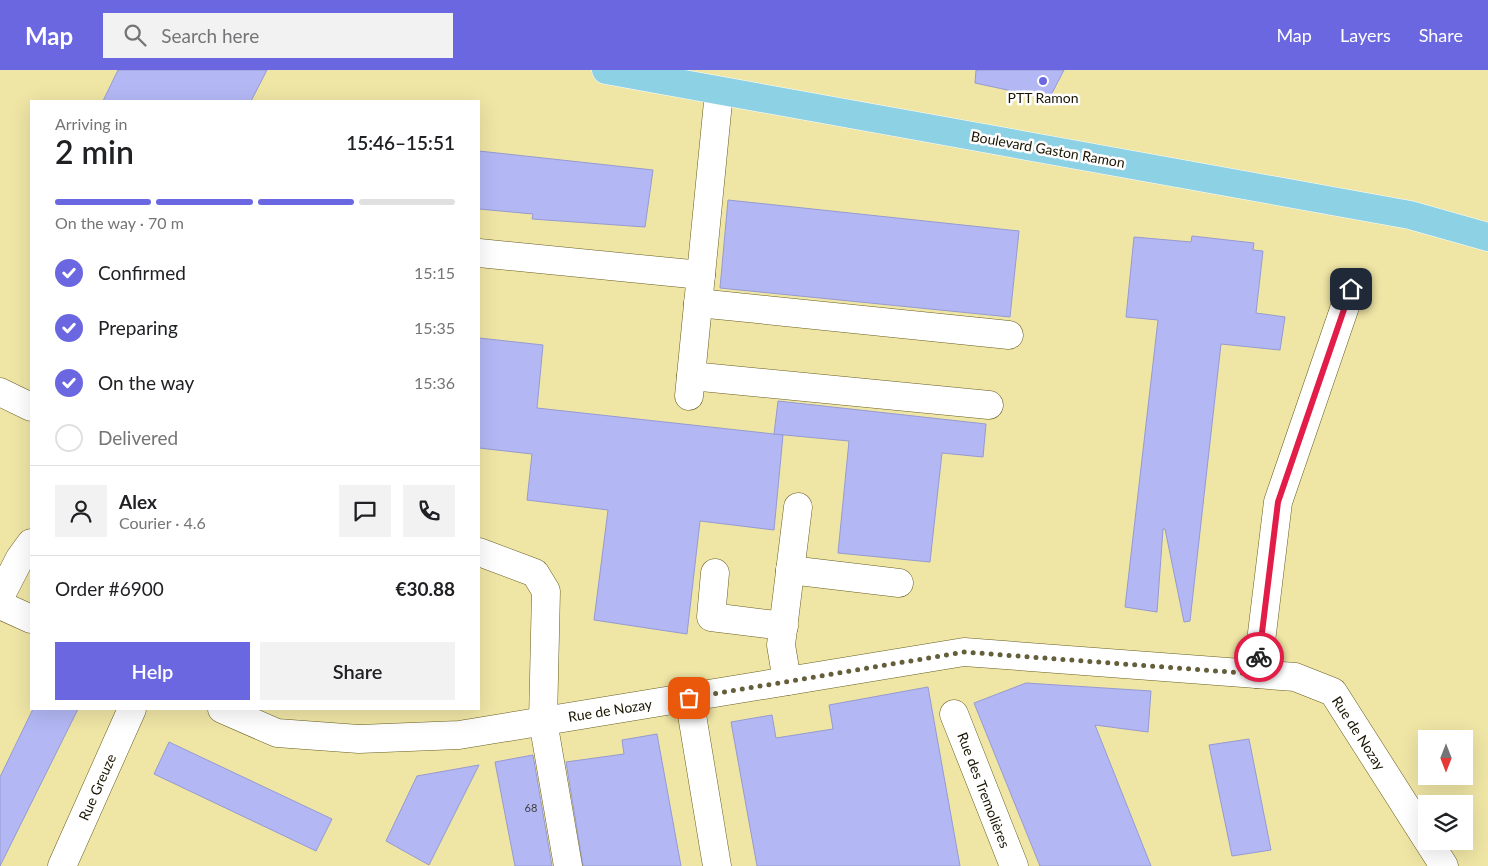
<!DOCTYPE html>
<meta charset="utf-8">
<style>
:root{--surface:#fff;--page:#f2f2f2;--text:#202124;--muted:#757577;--line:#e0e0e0;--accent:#6b67e1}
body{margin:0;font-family:Lato,sans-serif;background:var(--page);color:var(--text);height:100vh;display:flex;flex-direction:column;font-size:19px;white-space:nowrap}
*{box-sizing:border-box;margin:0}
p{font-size:16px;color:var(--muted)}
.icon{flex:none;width:28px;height:28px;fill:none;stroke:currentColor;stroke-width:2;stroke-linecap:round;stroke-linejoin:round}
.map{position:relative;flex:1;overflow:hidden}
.details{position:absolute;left:30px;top:30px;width:450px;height:610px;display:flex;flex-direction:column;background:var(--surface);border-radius:0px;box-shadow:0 5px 20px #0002}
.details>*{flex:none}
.needle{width:32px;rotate:180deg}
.controls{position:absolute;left:1418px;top:660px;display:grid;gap:10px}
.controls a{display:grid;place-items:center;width:55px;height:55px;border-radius:0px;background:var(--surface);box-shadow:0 5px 20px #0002;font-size:25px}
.pin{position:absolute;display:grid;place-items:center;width:42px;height:42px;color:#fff;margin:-21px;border-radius:10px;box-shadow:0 2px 8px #0006}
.courier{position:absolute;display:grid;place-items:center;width:50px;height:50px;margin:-25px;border:4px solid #e11d48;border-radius:50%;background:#fff;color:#222;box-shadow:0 1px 6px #0007}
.headline em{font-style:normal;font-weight:600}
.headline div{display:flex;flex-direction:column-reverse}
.headline{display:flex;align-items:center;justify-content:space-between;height:85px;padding:0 25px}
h1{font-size:32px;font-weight:600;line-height:38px}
.bar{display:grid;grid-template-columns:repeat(4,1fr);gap:8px 5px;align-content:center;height:60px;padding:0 25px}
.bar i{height:6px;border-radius:4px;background:var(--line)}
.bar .active{background:var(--accent)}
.bar p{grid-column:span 4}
.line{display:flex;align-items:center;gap:12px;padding:0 25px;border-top:1px solid var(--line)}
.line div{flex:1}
.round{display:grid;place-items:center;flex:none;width:52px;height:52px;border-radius:0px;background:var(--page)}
ol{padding:0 25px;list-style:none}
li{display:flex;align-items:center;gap:15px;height:55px}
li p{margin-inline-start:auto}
li .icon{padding:5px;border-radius:50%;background:var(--accent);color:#fff;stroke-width:4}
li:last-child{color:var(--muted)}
li i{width:28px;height:28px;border:2px solid var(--line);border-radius:50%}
.button{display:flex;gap:10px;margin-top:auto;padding:10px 25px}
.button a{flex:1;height:58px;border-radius:0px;background:var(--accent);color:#fff;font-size:20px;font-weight:600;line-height:58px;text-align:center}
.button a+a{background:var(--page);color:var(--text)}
header{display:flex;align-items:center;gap:30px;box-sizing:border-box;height:70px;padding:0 25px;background:var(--accent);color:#fff}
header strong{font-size:24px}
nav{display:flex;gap:28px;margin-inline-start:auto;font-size:18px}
.search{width:350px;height:45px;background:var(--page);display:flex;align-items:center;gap:12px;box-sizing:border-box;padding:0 18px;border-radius:0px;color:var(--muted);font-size:19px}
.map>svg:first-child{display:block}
.building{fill:#b3b8f5;stroke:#959ad2}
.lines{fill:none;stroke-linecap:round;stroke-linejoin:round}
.minor-casing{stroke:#685e20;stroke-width:29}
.major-casing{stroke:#fff;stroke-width:29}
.minor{stroke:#fff;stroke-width:28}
.major{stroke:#8dd1e5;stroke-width:28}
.done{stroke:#645e3a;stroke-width:5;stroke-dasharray:0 9}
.route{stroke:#e11d48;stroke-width:6}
.poi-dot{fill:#6b67e1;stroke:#fff;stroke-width:2}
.labels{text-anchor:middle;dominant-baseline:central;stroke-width:5;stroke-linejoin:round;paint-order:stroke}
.number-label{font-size:11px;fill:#403e3d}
.poi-label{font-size:14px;fill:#191500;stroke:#fff}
.street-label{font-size:14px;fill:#191500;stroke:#fff}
</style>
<header>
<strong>Map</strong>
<div class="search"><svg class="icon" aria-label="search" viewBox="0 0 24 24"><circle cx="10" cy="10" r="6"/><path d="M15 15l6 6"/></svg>Search here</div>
<nav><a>Map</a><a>Layers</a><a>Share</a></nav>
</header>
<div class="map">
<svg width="1488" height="796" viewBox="0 0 1488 796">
<rect width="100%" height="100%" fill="#efe5a5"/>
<!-- building -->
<g class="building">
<polygon points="118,0 267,0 251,31 103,31"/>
<polygon points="976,0 1064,0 1049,29 975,13"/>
<polygon points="479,81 653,100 645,157 532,149 533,144 479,139"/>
<polygon points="728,130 1019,161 1010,247 720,218"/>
<polygon points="1192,166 1254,173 1253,180 1263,181 1256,243 1285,247 1280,280 1221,274 1190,551 1184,552 1165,459 1163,459 1157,542 1125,537 1158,250 1126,247 1134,167 1191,172"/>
<polygon points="479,268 543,275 537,338 783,365 774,460 700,451 687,564 594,550 608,440 527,430 532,384 479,378"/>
<polygon points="778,331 986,354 983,387 942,383 930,492 838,483 849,371 774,364"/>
<polygon points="1026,613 1151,621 1148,662 1095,655 1151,796 1040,796 974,633"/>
<polygon points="928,617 960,796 757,796 731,652 772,645 776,668 833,659 829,635"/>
<polygon points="33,639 78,639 0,796 0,707"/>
<polygon points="657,664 681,796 583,796 566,692 624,684 622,670"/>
<polygon points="1249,669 1271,780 1232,786 1209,675"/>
<polygon points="169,672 332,749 316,781 154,704"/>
<polygon points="533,685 552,796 515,796 495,692"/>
<polygon points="479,695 429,795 386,771 417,706"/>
</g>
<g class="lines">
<!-- minor casing -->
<g class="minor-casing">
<g id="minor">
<polyline points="479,183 701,205"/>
<polyline points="698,233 1009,265"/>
<polyline points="691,306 989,335"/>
<polyline points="0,322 31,337"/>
<polyline points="689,326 719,22"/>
<polyline points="479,482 535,503 546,521 543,651 568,796"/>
<polyline points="790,500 899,513"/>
<polyline points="715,503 711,547 784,556"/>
<polyline points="0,527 20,488 31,473"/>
<polyline points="0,535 31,549"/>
<polyline points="1257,604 1278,432 1351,219"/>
<polyline points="787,611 781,575 798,437"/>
<polyline points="689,627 717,796"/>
<polyline points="222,639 277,663 359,669 459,665 964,582 1295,607 1333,622 1426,768"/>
<polyline points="954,644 1014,796"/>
<polyline points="1428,771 1444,796"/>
<polyline points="62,796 132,639"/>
</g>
</g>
<!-- major casing -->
<g class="major-casing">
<polyline id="major" points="606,0 1410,145 1488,167"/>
</g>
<!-- minor -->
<use href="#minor" class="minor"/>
<!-- major -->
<use href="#major" class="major"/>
</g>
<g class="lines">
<!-- done -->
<polyline class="done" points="689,628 964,582 1257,604 1259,587"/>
<!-- route -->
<polyline class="route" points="1259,587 1278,432 1351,219"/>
</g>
<!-- markers -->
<circle class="poi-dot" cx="1043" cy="11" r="5"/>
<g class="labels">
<!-- number labels -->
<g class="number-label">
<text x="531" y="737">68</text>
</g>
<!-- poi labels -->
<g class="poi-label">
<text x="1043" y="27">PTT Ramon</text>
</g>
<!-- street labels -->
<g class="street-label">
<text transform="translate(1048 79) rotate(10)">Boulevard Gaston Ramon</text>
<text transform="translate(610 640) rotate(-9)">Rue de Nozay</text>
<text transform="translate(1359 663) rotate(57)">Rue de Nozay</text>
<text transform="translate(97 717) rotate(-66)">Rue Greuze</text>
<text transform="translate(984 720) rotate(69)">Rue des Tremolières</text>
</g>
</g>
</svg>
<div class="controls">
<a><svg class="needle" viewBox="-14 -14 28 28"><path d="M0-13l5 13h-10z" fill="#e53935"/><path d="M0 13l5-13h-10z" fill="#757577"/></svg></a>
<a><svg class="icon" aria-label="layers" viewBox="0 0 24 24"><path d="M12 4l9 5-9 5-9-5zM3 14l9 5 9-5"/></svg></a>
</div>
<div class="pin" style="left:689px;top:628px;background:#ea580c"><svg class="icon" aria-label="bag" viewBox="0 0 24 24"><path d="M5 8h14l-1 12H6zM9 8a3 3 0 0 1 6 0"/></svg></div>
<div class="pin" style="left:1351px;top:219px;background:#1f2937"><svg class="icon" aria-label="home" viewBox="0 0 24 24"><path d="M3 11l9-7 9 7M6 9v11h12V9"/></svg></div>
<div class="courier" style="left:1259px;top:587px"><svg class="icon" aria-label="bike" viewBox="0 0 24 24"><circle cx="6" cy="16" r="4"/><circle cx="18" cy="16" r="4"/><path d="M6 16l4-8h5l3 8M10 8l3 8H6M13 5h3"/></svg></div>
<section class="details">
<div class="headline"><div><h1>2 min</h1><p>Arriving in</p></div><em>15:46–15:51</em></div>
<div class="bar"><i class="active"></i><i class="active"></i><i class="active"></i><i></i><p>On the way · 70 m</p></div>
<ol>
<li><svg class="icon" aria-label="check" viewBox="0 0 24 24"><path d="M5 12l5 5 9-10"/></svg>Confirmed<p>15:15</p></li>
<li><svg class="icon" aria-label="check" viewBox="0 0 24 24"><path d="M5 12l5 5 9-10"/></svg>Preparing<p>15:35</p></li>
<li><svg class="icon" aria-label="check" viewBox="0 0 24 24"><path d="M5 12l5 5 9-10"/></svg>On the way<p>15:36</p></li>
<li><i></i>Delivered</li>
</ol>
<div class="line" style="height:90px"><a class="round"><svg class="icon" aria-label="person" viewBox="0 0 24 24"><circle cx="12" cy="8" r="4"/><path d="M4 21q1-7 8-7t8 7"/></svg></a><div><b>Alex</b><p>Courier · 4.6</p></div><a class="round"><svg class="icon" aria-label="chat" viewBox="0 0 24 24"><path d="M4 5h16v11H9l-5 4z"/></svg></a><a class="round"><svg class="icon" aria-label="phone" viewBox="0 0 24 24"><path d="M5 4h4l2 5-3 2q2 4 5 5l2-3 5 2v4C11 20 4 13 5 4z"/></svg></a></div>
<div class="line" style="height:65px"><div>Order #6900</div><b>€30.88</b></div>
<div class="button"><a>Help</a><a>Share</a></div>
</section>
</div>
